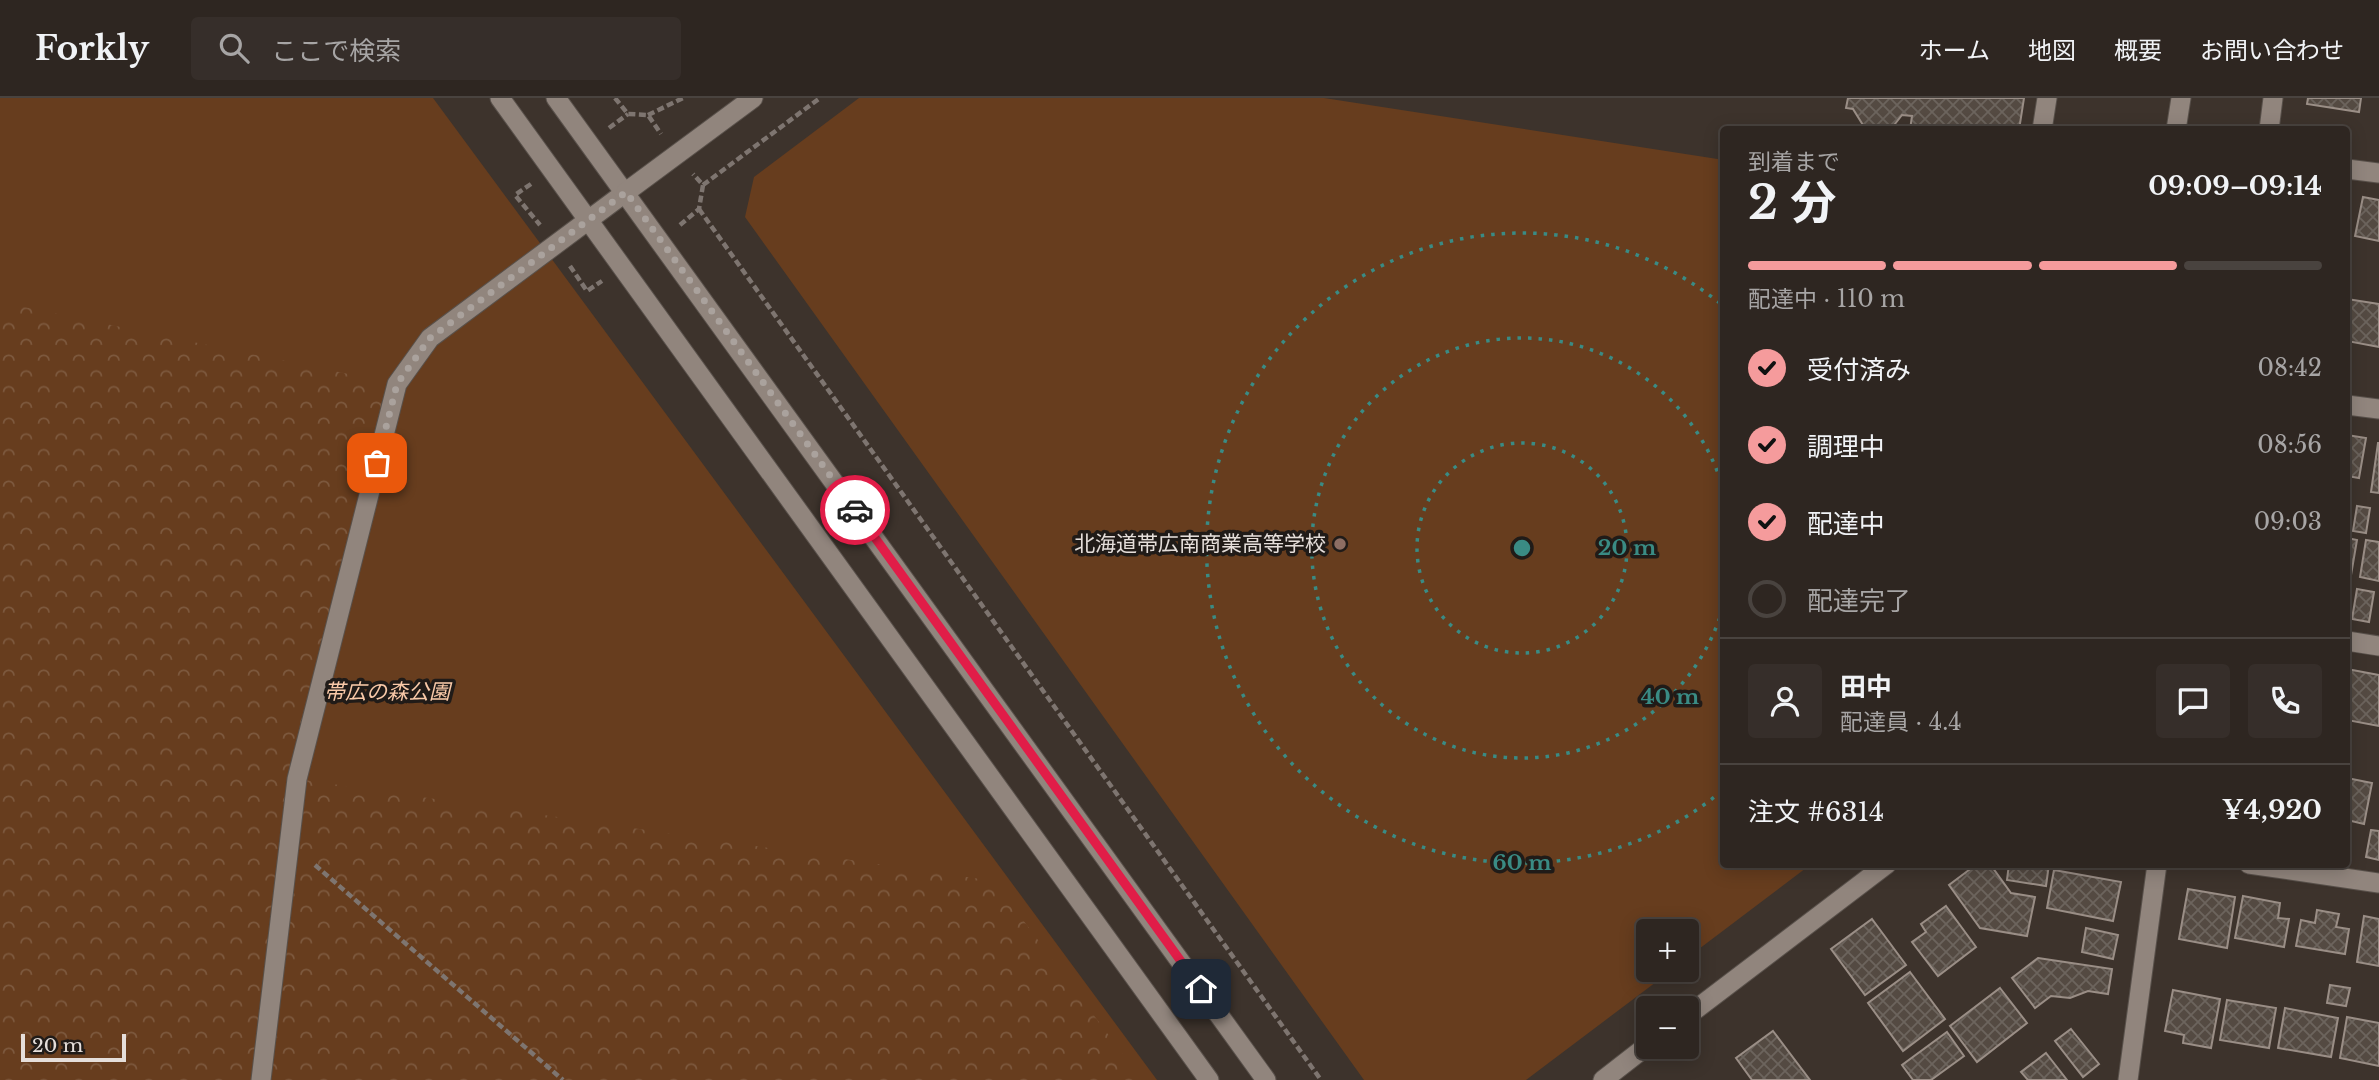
<!DOCTYPE html>
<html lang="ja">
<meta charset="utf-8">
<style>
:root{--surface:#2e2621;--page:#362e2a;--text:#f1f3f6;--muted:#a7a5a5;--line:#49433f;--accent:#f59b9c}
body{margin:0;font-family:"Libre Baskerville","Noto Sans JP",serif;background:var(--page);color:var(--text);height:100vh;display:flex;flex-direction:column;font-size:26px;white-space:nowrap}
*{box-sizing:border-box;margin:0}
p{font-size:23px;color:var(--muted)}
.icon{flex:none;width:38px;height:38px;fill:none;stroke:currentColor;stroke-width:2;stroke-linecap:round;stroke-linejoin:round}
.map{position:relative;flex:1;overflow:hidden}
.side{position:absolute;left:1720px;top:28px;width:630px;height:742px;display:flex;flex-direction:column;background:var(--surface);border-radius:7px;box-shadow:0 4px 18px #0003,0 0 0 2px var(--line)}
.side>*{flex:none}
.tools{position:absolute;left:1636px;top:821px;display:grid;gap:14px}
.tools a{display:grid;place-items:center;width:63px;height:63px;border-radius:7px;background:var(--surface);box-shadow:0 4px 18px #0003,0 0 0 2px var(--line);font-size:35px}
.scale{position:absolute;left:21px;bottom:18px;width:105px;box-sizing:border-box;padding-left:7px;border:4px solid #e5deda;border-top:0;font-size:19px;line-height:24px;white-space:nowrap;color:#e5deda;-webkit-text-stroke:5px #201b18;paint-order:stroke}
.pin{position:absolute;display:grid;place-items:center;width:60px;height:60px;color:#fff;margin:-30px;border-radius:14px;box-shadow:0 4px 10px #0006}
.courier{position:absolute;display:grid;place-items:center;width:70px;height:70px;margin:-35px;border:5px solid #e11d48;border-radius:50%;background:#fff;color:#222;box-shadow:0 2px 9px #0007}
.summary em{font-style:normal;font-weight:700}
.summary div{display:flex;flex-direction:column-reverse}
.summary{display:flex;align-items:center;justify-content:space-between;height:119px;padding:0 28px}
h1{font-size:46px;font-weight:700;line-height:52px}
.bar{display:grid;grid-template-columns:repeat(4,1fr);gap:10px 7px;align-content:center;height:84px;padding:0 28px}
.bar i{height:9px;border-radius:5px;background:var(--line)}
.bar .selected{background:var(--accent)}
.bar p{grid-column:span 4}
.line{display:flex;align-items:center;gap:18px;padding:0 28px;border-top:2px solid var(--line)}
.line div{flex:1}
.round{display:grid;place-items:center;flex:none;width:74px;height:74px;border-radius:7px;background:var(--page)}
ol{padding:0 28px;list-style:none}
li{display:flex;align-items:center;gap:21px;height:77px}
li p{margin-inline-start:auto}
li .icon{padding:7px;border-radius:50%;background:var(--accent);color:#111;stroke-width:4}
li:last-child{color:var(--muted)}
li i{width:38px;height:38px;border:4px solid var(--line);border-radius:50%}
header{display:flex;align-items:center;gap:42px;box-sizing:border-box;height:98px;padding:0 35px;background:var(--surface);border-bottom:2px solid var(--line)}
header strong{font-size:33px}
nav{display:flex;gap:38px;margin-inline-start:auto;font-size:24px}
.search{width:490px;height:63px;background:var(--page);display:flex;align-items:center;gap:18px;box-sizing:border-box;padding:0 24px;border-radius:7px;color:var(--muted);font-size:26px}
.map>svg:first-child{display:block}
.green{fill:#673d1e}
.forest{fill:url(#forest-crowns)}
.building{fill:url(#building-cross-hatch);stroke:#9a8e86;stroke-width:2}
.lines{fill:none;stroke-linecap:round;stroke-linejoin:round}
.service-casing{stroke:#59514b;stroke-width:21}
.minor-casing{stroke:#59514b;stroke-width:21}
.tertiary-casing{stroke:#59514b;stroke-width:21}
.path{stroke:#7e7570;stroke-width:4.5;stroke-dasharray:7 3.5;stroke-linecap:butt}
.service{stroke:#91857d;stroke-width:19}
.minor{stroke:#91857d;stroke-width:19}
.tertiary{stroke:#91857d;stroke-width:19}
.done{stroke:#aaa29d;stroke-width:7;stroke-dasharray:0 12.6}
.route{stroke:#e11d48;stroke-width:9}
.ring{fill:none;stroke:#3a8b84;stroke-width:3.5;stroke-dasharray:3.5 7}
.education-dot{fill:#8d6e63;stroke:#201b18;stroke-width:2.5}
.labels{text-anchor:middle;dominant-baseline:central;stroke-width:7;stroke-linejoin:round;paint-order:stroke}
.poi-label{font-size:21px;fill:#e5deda;stroke:#201b18;text-anchor:end}
.park-label{font-size:21px;font-style:italic;fill:#f9c9a8;stroke:#201b18}
.centre{fill:#3a8b84;stroke:#201b18;stroke-width:3.5}
.ring-label{font-size:21px;text-anchor:middle;font-weight:bold;fill:#3a8b84;stroke:#201b18;stroke-width:7;stroke-linejoin:round;paint-order:stroke}
</style>
<header>
<strong>Forkly</strong>
<div class="search"><svg class="icon" aria-label="search" viewBox="0 0 24 24"><circle cx="10" cy="10" r="6"/><path d="M15 15l6 6"/></svg>ここで検索</div>
<nav><a>ホーム</a><a>地図</a><a>概要</a><a>お問い合わせ</a></nav>
</header>
<div class="map">
<svg width="2379" height="982" viewBox="0 0 2379 982">
<defs>
<pattern id="forest-crowns" width="20" height="18" patternUnits="userSpaceOnUse" patternTransform="scale(1.75)"><rect width="20" height="18" fill="#673d1e"/><path d="M2 6a3 3 0 1 1 6 0M12 15a3 3 0 1 1 6 0" fill="none" stroke="#7d593e"/></pattern>
<pattern id="building-cross-hatch" width="8" height="8" patternUnits="userSpaceOnUse" patternTransform="scale(1.75)"><rect width="8" height="8" fill="#544a42"/><path d="M0 0l8 8M0 8l8-8" fill="none" stroke="#6c645d"/></pattern>
</defs>
<rect width="100%" height="100%" fill="#3d332c"/>
<!-- green -->
<g class="green">
<polygon points="0,0 433,0 1157,982 0,982"/>
<polygon points="859,0 1324,0 1724,62 1724,766 1810,767 1687,860 1687,833 1648,833 1648,872 1672,872 1526,982 1364,982 745,119 754,79"/>
</g>
<!-- forest -->
<polygon class="forest" points="0,204 397,286 298,681 994,783 1142,982 0,982"/>
<!-- building -->
<g class="building">
<polygon points="1848,0 2024,0 2019,32 1910,32 1912,18 1902,17 1891,31 1863,27 1853,11 1846,10"/>
<polygon points="2308,0 2361,0 2359,14 2307,6"/>
<polygon points="2363,99 2379,102 2379,143 2355,138"/>
<polygon points="2347,201 2379,206 2379,249 2347,243"/>
<polygon points="2347,337 2366,340 2359,380 2347,378"/>
<polygon points="2378,345 2379,345 2379,395 2371,394"/>
<polygon points="2357,408 2370,410 2366,435 2353,433"/>
<polygon points="2347,440 2357,442 2350,483 2347,483"/>
<polygon points="2366,442 2379,444 2379,483 2360,479"/>
<polygon points="2357,491 2374,494 2369,524 2352,521"/>
<polygon points="2347,571 2379,577 2379,628 2347,622"/>
<polygon points="2347,680 2372,685 2364,726 2347,722"/>
<polygon points="2371,732 2379,733 2379,762 2366,759"/>
<polygon points="1977,766 1990,766 2011,795 2035,799 2027,838 1980,830 1949,787"/>
<polygon points="2009,766 2049,766 2046,788 2007,782"/>
<polygon points="2054,772 2121,784 2113,823 2047,810"/>
<polygon points="2188,791 2235,799 2227,850 2179,841"/>
<polygon points="2243,798 2280,805 2278,820 2289,821 2284,849 2235,840"/>
<polygon points="1946,808 1976,849 1938,878 1912,844 1926,834 1921,826"/>
<polygon points="2317,812 2339,816 2336,829 2349,831 2345,856 2296,848 2301,822 2315,825"/>
<polygon points="2364,818 2379,821 2379,868 2357,864"/>
<polygon points="1872,821 1906,867 1865,897 1831,851"/>
<polygon points="2086,830 2118,837 2113,861 2082,854"/>
<polygon points="2038,860 2112,871 2108,896 2088,893 2070,900 2051,898 2035,910 2012,880"/>
<polygon points="1910,874 1945,921 1903,953 1868,905"/>
<polygon points="2330,887 2350,890 2346,908 2327,905"/>
<polygon points="2000,890 2027,925 1977,964 1950,928"/>
<polygon points="2173,892 2220,901 2211,950 2183,945 2184,937 2165,933"/>
<polygon points="2227,902 2276,910 2269,950 2220,942"/>
<polygon points="2285,910 2338,920 2331,959 2278,950"/>
<polygon points="2347,919 2379,925 2379,968 2340,960"/>
<polygon points="2071,931 2099,966 2083,979 2055,943"/>
<polygon points="1773,933 1810,982 1752,982 1736,960"/>
<polygon points="1947,934 1964,958 1931,982 1913,982 1902,967"/>
<polygon points="2046,955 2067,982 2028,982 2021,974"/>
</g>
<g class="lines">
<!-- service casing -->
<g class="service-casing">
<g id="service">
<polyline points="2042,32 2047,0"/>
<polyline points="2176,32 2181,0"/>
</g>
</g>
<!-- minor casing -->
<g class="minor-casing">
<g id="minor">
<polyline points="2269,32 2273,0"/>
<polyline points="2347,71 2379,75"/>
<polyline points="2347,307 2379,311"/>
<polyline points="2347,543 2379,548"/>
<polyline points="2249,766 2379,785"/>
<polyline points="1687,918 1887,766"/>
<polyline points="261,982 297,681 397,286 430,240 626,94"/>
<polyline points="1603,982 1648,947"/>
<polyline points="2128,982 2157,766"/>
</g>
</g>
<!-- tertiary casing -->
<g class="tertiary-casing">
<g id="tertiary">
<polyline points="500,0 1209,982"/>
<polyline points="556,0 1266,982"/>
<polyline points="626,94 753,0"/>
</g>
</g>
<!-- path -->
<g class="path">
<polyline points="615,0 628,16 648,17 661,36"/>
<polyline points="648,17 683,0"/>
<polyline points="609,30 628,16"/>
<polyline points="531,86 515,97 540,127"/>
<polyline points="703,87 820,0"/>
<polyline points="699,111 1321,982"/>
<polyline points="680,127 699,111 703,87 693,76"/>
<polyline points="570,168 587,193 602,183"/>
<polyline points="315,767 563,982"/>
</g>
<!-- service -->
<use href="#service" class="service"/>
<!-- minor -->
<use href="#minor" class="minor"/>
<!-- tertiary -->
<use href="#tertiary" class="tertiary"/>
</g>
<g class="lines">
<!-- done -->
<polyline class="done" points="377,365 397,286 430,240 626,94 855,412"/>
<!-- route -->
<polyline class="route" points="855,412 1201,891"/>
</g>
<!-- distance rings -->
<g class="ring">
<circle cx="1522" cy="450" r="105"/>
<path d="M1723 510A210 210 0 1 1 1723 390"/>
<path d="M1722 693A315 315 0 1 1 1722 207"/>
</g>
<!-- markers -->
<circle class="education-dot" cx="1340" cy="446" r="7"/>
<g class="labels">
<!-- poi labels -->
<g class="poi-label">
<text x="1326" y="446">北海道帯広南商業高等学校</text>
</g>
<!-- park labels -->
<g class="park-label">
<text x="387" y="594">帯広の森公園</text>
</g>
</g>
<circle cx="1522" cy="450" r="10" class="centre"/>
<g class="ring-label">
<text x="1627" y="457">20 m</text>
<text x="1670" y="606">40 m</text>
<text x="1522" y="772">60 m</text>
</g>
</svg>
<div class="tools">
<a>+</a>
<a>−</a>
</div>
<div class="scale">20 m</div>
<div class="pin" style="left:377px;top:365px;background:#ea580c"><svg class="icon" aria-label="bag" viewBox="0 0 24 24"><path d="M5 8h14l-1 12H6zM9 8a3 3 0 0 1 6 0"/></svg></div>
<div class="pin" style="left:1201px;top:891px;background:#1f2937"><svg class="icon" aria-label="home" viewBox="0 0 24 24"><path d="M3 11l9-7 9 7M6 9v11h12V9"/></svg></div>
<div class="courier" style="left:855px;top:412px"><svg class="icon" aria-label="car" viewBox="0 0 24 24"><path d="M5 17H2v-5l4-1 3-4h7l3 4 3 1v5h-3M9 17h6M6 11h13"/><circle cx="7" cy="17" r="2"/><circle cx="17" cy="17" r="2"/></svg></div>
<section class="side">
<div class="summary"><div><h1>2 分</h1><p>到着まで</p></div><em>09:09–09:14</em></div>
<div class="bar"><i class="selected"></i><i class="selected"></i><i class="selected"></i><i></i><p>配達中 · 110 m</p></div>
<ol>
<li><svg class="icon" aria-label="check" viewBox="0 0 24 24"><path d="M5 12l5 5 9-10"/></svg>受付済み<p>08:42</p></li>
<li><svg class="icon" aria-label="check" viewBox="0 0 24 24"><path d="M5 12l5 5 9-10"/></svg>調理中<p>08:56</p></li>
<li><svg class="icon" aria-label="check" viewBox="0 0 24 24"><path d="M5 12l5 5 9-10"/></svg>配達中<p>09:03</p></li>
<li><i></i>配達完了</li>
</ol>
<div class="line" style="height:126px"><a class="round"><svg class="icon" aria-label="person" viewBox="0 0 24 24"><circle cx="12" cy="8" r="4"/><path d="M4 21q1-7 8-7t8 7"/></svg></a><div><b>田中</b><p>配達員 · 4.4</p></div><a class="round"><svg class="icon" aria-label="chat" viewBox="0 0 24 24"><path d="M4 5h16v11H9l-5 4z"/></svg></a><a class="round"><svg class="icon" aria-label="phone" viewBox="0 0 24 24"><path d="M5 4h4l2 5-3 2q2 4 5 5l2-3 5 2v4C11 20 4 13 5 4z"/></svg></a></div>
<div class="line" style="height:91px"><div>注文 #6314</div><b>¥4,920</b></div>
</section>
</div>
